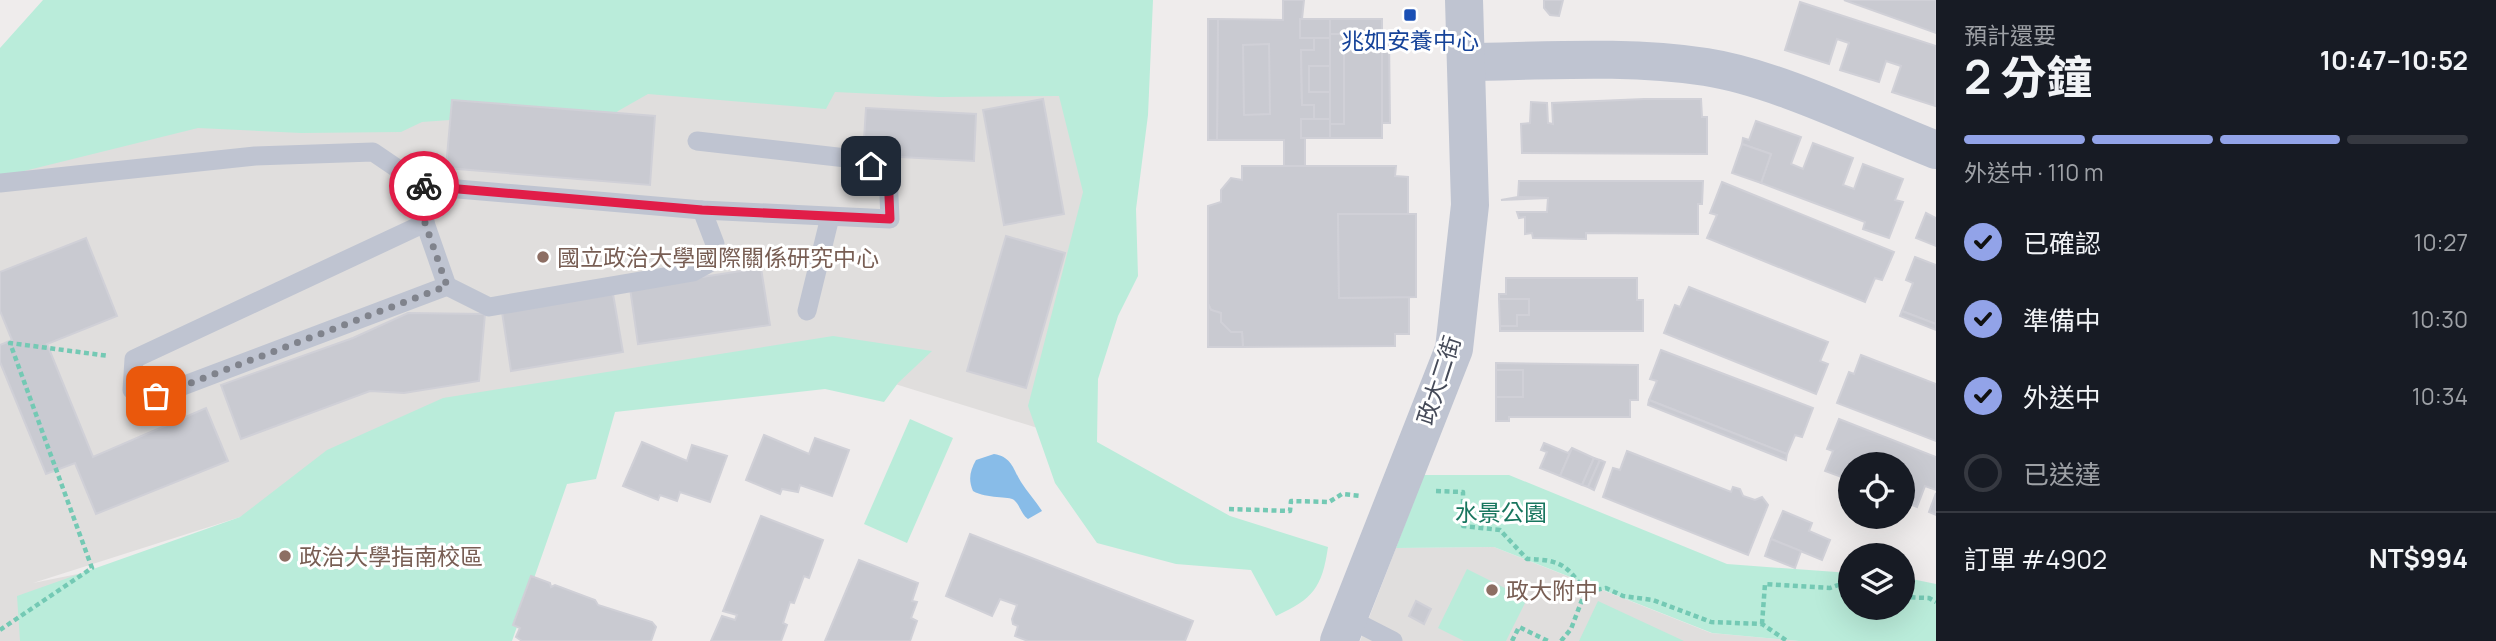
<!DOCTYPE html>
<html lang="zh-TW">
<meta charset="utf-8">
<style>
:root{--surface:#171b24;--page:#242831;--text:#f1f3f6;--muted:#9ea1a6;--line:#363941;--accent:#92a3e8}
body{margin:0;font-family:Manrope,"Noto Sans TC",sans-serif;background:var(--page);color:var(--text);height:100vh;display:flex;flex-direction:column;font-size:26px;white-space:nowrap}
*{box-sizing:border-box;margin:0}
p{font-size:23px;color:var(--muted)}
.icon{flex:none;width:38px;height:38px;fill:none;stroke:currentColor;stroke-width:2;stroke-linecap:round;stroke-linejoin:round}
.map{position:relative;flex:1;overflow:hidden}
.sheet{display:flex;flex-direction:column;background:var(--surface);width:560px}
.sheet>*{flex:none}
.tools{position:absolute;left:1838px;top:452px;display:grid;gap:14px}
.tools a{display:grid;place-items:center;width:77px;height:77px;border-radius:50%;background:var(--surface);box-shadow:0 7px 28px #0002;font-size:35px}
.pin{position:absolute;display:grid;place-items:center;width:60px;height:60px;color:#fff;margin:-30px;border-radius:14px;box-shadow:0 4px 10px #0006}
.courier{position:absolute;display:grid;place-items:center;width:70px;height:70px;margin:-35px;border:5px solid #e11d48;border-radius:50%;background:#fff;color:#222;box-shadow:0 2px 9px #0007}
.summary em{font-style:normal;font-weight:700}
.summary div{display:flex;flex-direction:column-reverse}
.summary{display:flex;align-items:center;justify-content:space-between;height:119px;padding:0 28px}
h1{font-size:46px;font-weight:700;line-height:52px}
.bar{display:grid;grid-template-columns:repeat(4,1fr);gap:10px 7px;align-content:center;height:84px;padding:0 28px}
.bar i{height:9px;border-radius:5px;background:var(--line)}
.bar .selected{background:var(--accent)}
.bar p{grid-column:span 4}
.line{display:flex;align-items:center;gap:18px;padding:0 28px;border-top:2px solid var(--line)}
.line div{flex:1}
ol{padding:0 28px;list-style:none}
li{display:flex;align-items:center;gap:21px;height:77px}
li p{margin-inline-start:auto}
li .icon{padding:7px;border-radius:50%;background:var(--accent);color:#111;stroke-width:4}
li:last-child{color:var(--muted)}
li i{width:38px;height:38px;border:4px solid var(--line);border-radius:50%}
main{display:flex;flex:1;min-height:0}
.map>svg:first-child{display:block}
.education{fill:#e0dedd}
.green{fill:#baecda}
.water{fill:#88bce8}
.building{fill:#c9cad1;stroke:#d0d0d7;stroke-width:2}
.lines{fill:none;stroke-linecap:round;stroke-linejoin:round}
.path{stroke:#74c9b4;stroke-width:4.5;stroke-dasharray:5 3.5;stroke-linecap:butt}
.service{stroke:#bfc4d1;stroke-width:19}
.minor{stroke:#bfc4d1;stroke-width:38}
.done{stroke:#80838c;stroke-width:7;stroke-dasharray:0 12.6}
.route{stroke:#e11d48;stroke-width:9}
.transit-dot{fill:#1a4fb4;stroke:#fff;stroke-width:2.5}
.education-dot{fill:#8d6e63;stroke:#fff;stroke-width:2.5}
.labels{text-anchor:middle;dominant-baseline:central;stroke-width:6;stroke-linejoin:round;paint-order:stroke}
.transit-label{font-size:23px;fill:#164399;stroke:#fff}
.education-label{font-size:23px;fill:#785e54;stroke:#fff;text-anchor:start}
.street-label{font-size:23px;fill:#454a58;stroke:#fff}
.park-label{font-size:23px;fill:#19765f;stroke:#fff}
</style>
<main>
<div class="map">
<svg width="1936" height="641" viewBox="0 0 1936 641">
<rect width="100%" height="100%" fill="#efecec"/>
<!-- education -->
<g class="education">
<polygon points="1114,76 1057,434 840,367 632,392 33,583 409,507 398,641 0,641 0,146 364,95"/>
<polygon points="1494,547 1711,633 1799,641 1360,641 1396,548"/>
</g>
<!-- green -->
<g class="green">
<path d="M43 0H1153L1148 115 1136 209 1138 276 1118 316 1098 379 1097 442 1230 516 1328 547C1322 588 1313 599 1276 616L1251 570 1176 564 1097 543 1055 483 1028 406 1083 192 1059 96 939 97 835 92 826 109 648 94 618 111 603 126 492 117 422 122 401 132 301 133 198 128 0 177V48Z"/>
<polygon points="833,336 932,351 898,383 884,402 825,389 615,412 596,479 567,484 512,641 20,641 17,596 240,517 327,450 443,398"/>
<polygon points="910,419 953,438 907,543 864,524"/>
<polygon points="1423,475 1509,475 1727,564 1850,573 1850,607 1902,607 1902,577 1936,584 1936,641 1799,641 1712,633 1494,547 1396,548"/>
<polygon points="1467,569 1527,599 1506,641 1464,641 1438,628"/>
<polygon points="1598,601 1684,641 1579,641"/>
</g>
<!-- water -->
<path class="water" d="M994 454C1012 457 1013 469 1021 482 1027 492 1036 501 1042 511L1028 519C1021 514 1020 505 1014 500 1009 496 987 499 973 491 968 479 970 471 976 460Z"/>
<!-- building -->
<g class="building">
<polygon points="1283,0 1304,0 1300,38 1314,38 1314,50 1301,50 1302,105 1314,105 1314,119 1301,119 1301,138 1305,138 1305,166 1284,166 1284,140 1217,140 1218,19 1283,20"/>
<polygon points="1544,0 1563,0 1559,16 1550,15 1544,8"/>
<polygon points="1844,0 1936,0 1936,33"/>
<polygon points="1800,2 1936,46 1935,106 1892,92 1901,66 1886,61 1879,82 1840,70 1849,43 1837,39 1829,64 1785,50"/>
<polygon points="1208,19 1218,19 1217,140 1208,140"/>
<rect x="1300" y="19" width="30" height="19"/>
<polygon points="1330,19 1382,19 1382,138 1330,138 1330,124 1344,124 1344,34 1330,34"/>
<rect x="1330" y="34" width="14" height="90"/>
<polygon points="1382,36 1389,36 1390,123 1382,123"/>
<polygon points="1314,38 1330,38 1330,66 1309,66 1309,92 1330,92 1330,119 1314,119 1314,105 1302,105 1301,50 1314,50"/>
<polygon points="1269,44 1270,114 1244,115 1243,45"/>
<rect x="1309" y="66" width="21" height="26"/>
<polygon points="1043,99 1064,214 1004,225 983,110"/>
<polygon points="1644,99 1701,99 1702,117 1707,117 1707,154 1522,153 1521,124 1530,123 1531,102 1547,103 1548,123 1553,124 1552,103"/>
<polygon points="452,100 655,116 650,185 446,168"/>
<polygon points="866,108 976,114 974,161 863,155"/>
<rect x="1301" y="119" width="29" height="19"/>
<polygon points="1756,121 1801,137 1791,164 1803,169 1813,143 1853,158 1843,185 1854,189 1863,164 1903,179 1895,200 1903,202 1889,238 1863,229 1865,222 1761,183 1771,154 1742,144 1743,138 1749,140"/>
<polygon points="1742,144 1771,154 1761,183 1732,173"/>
<polygon points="1242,166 1396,166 1395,176 1408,177 1408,214 1338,214 1339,298 1409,297 1409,334 1395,334 1395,346 1243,347 1242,332 1231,332 1221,322 1221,313 1211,310 1208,304 1208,206 1221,202 1221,190 1231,178 1242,180"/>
<polygon points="1519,181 1703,181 1702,204 1698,204 1698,234 1586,233 1586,239 1533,238 1532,233 1525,234 1525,217 1519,218 1517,212 1547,212 1548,198 1518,197"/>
<polygon points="1722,182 1894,252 1882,280 1875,278 1865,302 1707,238 1717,215 1710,213"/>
<polygon points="1518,197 1548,198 1501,200"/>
<polygon points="1926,213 1936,218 1936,246 1916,238"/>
<polygon points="1338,214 1416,214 1416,297 1339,298"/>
<polygon points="1006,236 1065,253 1026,388 967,371"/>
<polygon points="86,238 117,316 47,344 93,457 206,408 228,461 96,514 75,463 46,474 0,362 0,345 12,340 0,311 0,272"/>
<polygon points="1915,257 1936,265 1936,324 1902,311 1913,283 1906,280"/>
<polygon points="761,268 770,325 638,344 630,288"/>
<polygon points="1506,278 1637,278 1637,300 1643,300 1643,331 1500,331 1500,326 1517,326 1517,315 1528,315 1528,299 1499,299 1499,294 1506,294"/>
<polygon points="1689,287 1828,342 1820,361 1828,364 1816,394 1664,333 1675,305 1680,307"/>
<polygon points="613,294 623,352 511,371 502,312"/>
<polygon points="1499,299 1529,299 1529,315 1517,315 1517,326 1500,326"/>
<polygon points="1208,304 1211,310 1221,313 1221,322 1231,332 1242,332 1243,347 1208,347"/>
<polygon points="1902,311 1936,324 1936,330 1900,316"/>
<polygon points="408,313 485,314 479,381 404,393 370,391 241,439 221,385 353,338"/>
<polygon points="1661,350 1813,408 1802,437 1795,435 1787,454 1649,400 1657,381 1650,379"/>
<polygon points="1861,355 1936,384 1936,441 1837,403 1849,372 1854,374"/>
<polygon points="1496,363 1638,365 1638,400 1630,400 1630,417 1509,417 1509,421 1496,421 1496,397 1523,397 1523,370 1496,370"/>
<rect x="1496" y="370" width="27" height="27"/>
<polygon points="1649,400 1787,454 1786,460 1648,405"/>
<polygon points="1839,419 1936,457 1936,490 1925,486 1917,507 1902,501 1902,464 1850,464 1850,480 1825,471 1833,451 1827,449"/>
<polygon points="764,435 809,454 815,438 849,450 832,496 800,485 798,492 782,489 780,494 746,480"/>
<polygon points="642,442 687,461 692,445 727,456 710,502 680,492 677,501 660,495 658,500 623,486"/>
<polygon points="1544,443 1568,453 1572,448 1560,476 1540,468 1547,452 1541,450"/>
<polygon points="1572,448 1594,458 1582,485 1560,476"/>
<polygon points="1627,451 1731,492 1733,487 1740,489 1743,496 1755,500 1762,497 1768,505 1748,555 1603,497 1613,468 1620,470"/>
<polygon points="1594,458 1600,460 1588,487 1582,485"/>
<polygon points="1600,460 1605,462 1594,490 1588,487"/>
<polygon points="1936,493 1936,515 1929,512"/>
<polygon points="1783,511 1812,523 1809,531 1830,540 1822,560 1771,539"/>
<polygon points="761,516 823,540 809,578 804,576 794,603 790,602 783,623 787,625 781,641 711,641 722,616 735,620 737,615 723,611"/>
<polygon points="970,534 1193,621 1185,641 1028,641 1015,636 1018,626 1013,624 1012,619 1017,605 1000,599 992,616 946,596"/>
<polygon points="1771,539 1801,551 1795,568 1765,556"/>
<polygon points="859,560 918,583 912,601 917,602 911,618 917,621 910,641 825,641"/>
<polygon points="531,576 550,583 551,587 555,585 595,600 598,605 652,622 656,627 651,641 522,641 516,637 520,628 513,625"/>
<polygon points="1416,601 1431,609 1424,624 1409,616"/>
</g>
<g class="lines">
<!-- path -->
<g class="path">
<path d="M1436 491 1463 492V526L1500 530 1527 559C1560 560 1567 564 1585 592L1606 588 1623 596 1653 600 1711 622 1762 624 1787 641"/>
<polyline points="1229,509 1290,511 1291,501 1329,502 1342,494 1361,496"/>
<polyline points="1902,597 1929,598 1936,602"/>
<polyline points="1762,624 1765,584 1830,588 1844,583 1850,587"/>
<polyline points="0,630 92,568 10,343 109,356"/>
<polyline points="1512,641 1519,627 1548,641"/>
<polyline points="1561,641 1571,629 1585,592"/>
</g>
<!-- service -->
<g class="service">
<polyline points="0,183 255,156 373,152 423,186 702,210 890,219 888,173 855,159 697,141"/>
<polyline points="423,186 425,223"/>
<polygon points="425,223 447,286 156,396 132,390 134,359"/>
<polyline points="447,286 489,307 693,272 715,260 715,244 702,210"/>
<polyline points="807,311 830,217"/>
<polyline points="1348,618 1393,641"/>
</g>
<!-- minor -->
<g class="minor">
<path d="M1466 62C1545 61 1627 55 1706 67 1777 78 1867 123 1936 150"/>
<polyline points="1339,641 1454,349 1470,205 1464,0"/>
</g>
</g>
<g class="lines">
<!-- done -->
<polyline class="done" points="156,396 447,286 425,223 424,186"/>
<!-- route -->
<polyline class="route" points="424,186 702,210 890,219 888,173 871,166"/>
</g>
<!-- markers -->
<rect class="transit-dot" x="1403" y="8" width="14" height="14" rx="3.5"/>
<g class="education-dot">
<circle cx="543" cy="257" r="7"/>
<circle cx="285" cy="556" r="7"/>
<circle cx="1492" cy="590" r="7"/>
</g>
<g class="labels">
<!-- transit labels -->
<g class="transit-label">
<text x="1410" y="40">兆如安養中心</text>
</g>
<!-- education labels -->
<g class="education-label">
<text x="557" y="257">國立政治大學國際關係研究中心</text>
<text x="299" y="556">政治大學指南校區</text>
<text x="1506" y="590">政大附中</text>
</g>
<!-- street labels -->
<g class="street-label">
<text transform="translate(1438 380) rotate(-72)">政大二街</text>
</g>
<!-- park labels -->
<g class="park-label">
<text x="1501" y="512">水景公園</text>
</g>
</g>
</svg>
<div class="tools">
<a><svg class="icon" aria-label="locate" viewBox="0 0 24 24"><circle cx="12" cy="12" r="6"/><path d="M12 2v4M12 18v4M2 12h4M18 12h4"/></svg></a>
<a><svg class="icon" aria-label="layers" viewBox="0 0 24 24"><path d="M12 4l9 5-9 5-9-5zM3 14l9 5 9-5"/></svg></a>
</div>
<div class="pin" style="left:156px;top:396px;background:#ea580c"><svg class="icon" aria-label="bag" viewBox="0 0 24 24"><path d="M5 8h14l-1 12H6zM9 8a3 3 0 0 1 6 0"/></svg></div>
<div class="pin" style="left:871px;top:166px;background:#1f2937"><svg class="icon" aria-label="home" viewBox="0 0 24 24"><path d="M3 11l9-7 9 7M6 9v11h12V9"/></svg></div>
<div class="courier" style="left:424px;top:186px"><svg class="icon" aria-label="bike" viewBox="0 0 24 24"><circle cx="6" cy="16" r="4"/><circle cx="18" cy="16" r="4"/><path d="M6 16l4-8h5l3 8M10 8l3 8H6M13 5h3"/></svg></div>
</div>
<section class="sheet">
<div class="summary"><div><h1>2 分鐘</h1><p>預計還要</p></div><em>10:47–10:52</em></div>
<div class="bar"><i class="selected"></i><i class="selected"></i><i class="selected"></i><i></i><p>外送中 · 110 m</p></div>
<ol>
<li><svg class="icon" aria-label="check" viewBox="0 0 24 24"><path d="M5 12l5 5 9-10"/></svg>已確認<p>10:27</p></li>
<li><svg class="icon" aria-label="check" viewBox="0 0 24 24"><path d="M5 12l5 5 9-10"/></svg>準備中<p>10:30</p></li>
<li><svg class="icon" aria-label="check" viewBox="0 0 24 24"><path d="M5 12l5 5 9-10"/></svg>外送中<p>10:34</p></li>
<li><i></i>已送達</li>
</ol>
<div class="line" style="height:91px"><div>訂單 #4902</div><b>NT$994</b></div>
</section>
</main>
